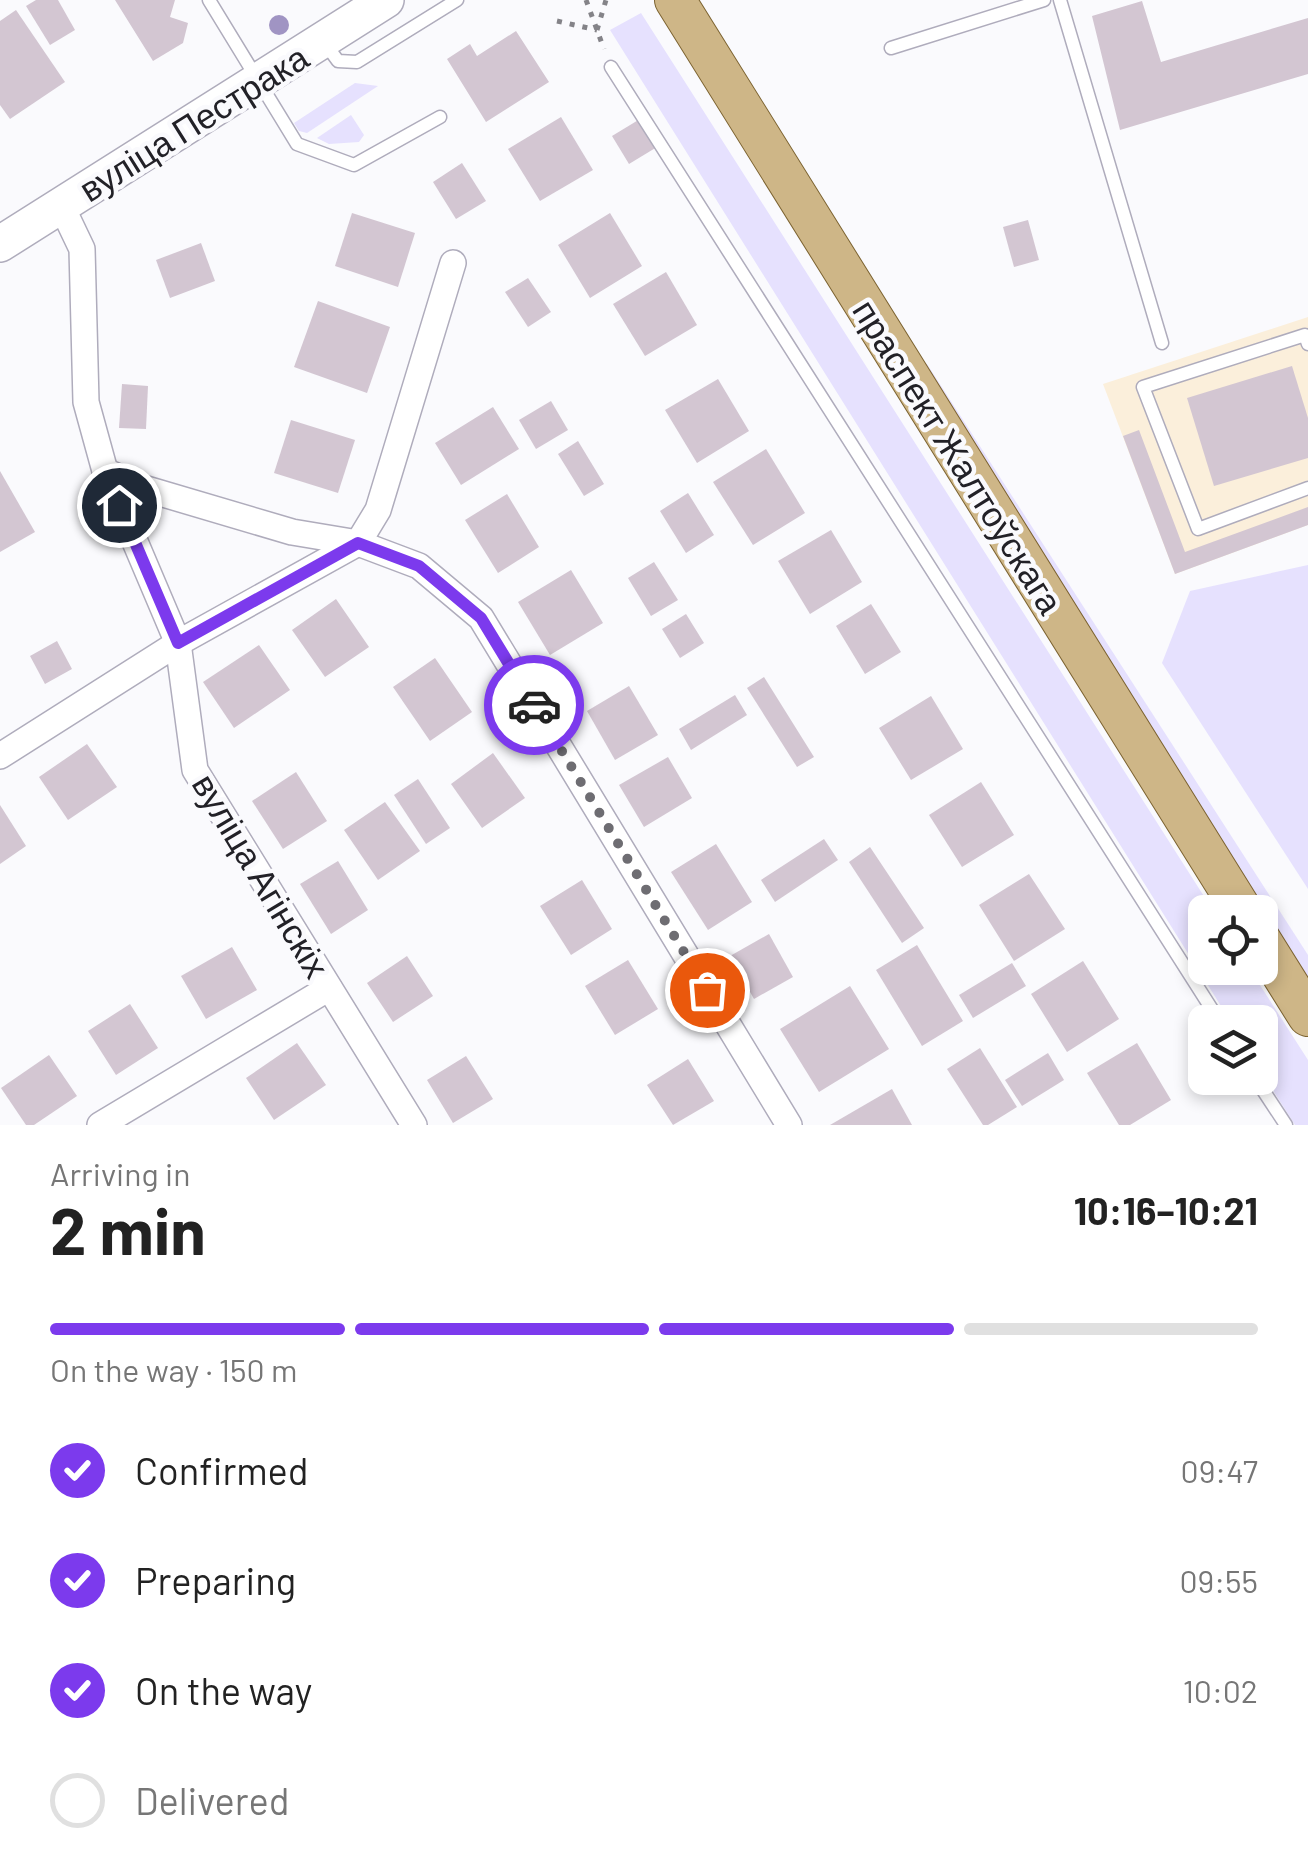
<!DOCTYPE html>
<meta charset="utf-8">
<style>
:root{--surface:#fff;--page:#f6f6f6;--text:#222;--muted:#767676;--line:#e0e0e0;--accent:#7c3aed}
body{margin:0;font-family:Barlow,sans-serif;background:var(--page);color:var(--text);height:100vh;display:flex;flex-direction:column;font-size:38px;white-space:nowrap}
*{box-sizing:border-box;margin:0}
p{font-size:32px;color:var(--muted)}
.icon{flex:none;width:55px;height:55px;fill:none;stroke:currentColor;stroke-width:2;stroke-linecap:round;stroke-linejoin:round}
.map{position:relative;height:1125px;overflow:hidden}
.panel{display:flex;flex-direction:column;background:var(--surface);flex:1}
.panel>*{flex:none}
.tools{position:absolute;left:1188px;top:895px;display:grid;gap:20px}
.tools a{display:grid;place-items:center;width:90px;height:90px;border-radius:15px;background:var(--surface);box-shadow:0 5px 15px #0003;font-size:50px}
.pin{position:absolute;display:grid;place-items:center;width:85px;height:85px;color:#fff;margin:-42px;border:5px solid #fff;border-radius:50%;box-shadow:0 2px 10px #0007}
.courier{position:absolute;display:grid;place-items:center;width:100px;height:100px;margin:-50px;border:8px solid #7c3aed;border-radius:50%;background:#fff;color:#222;box-shadow:0 2px 12px #0007}
.summary em{font-style:normal;font-weight:700}
.summary div{display:flex;flex-direction:column-reverse}
.summary{display:flex;align-items:center;justify-content:space-between;height:170px;padding:0 50px}
h1{font-size:65px;font-weight:700;line-height:75px}
.bar{display:grid;grid-template-columns:repeat(4,1fr);gap:15px 10px;align-content:center;height:120px;padding:0 50px}
.bar i{height:12px;border-radius:8px;background:var(--line)}
.bar .on{background:var(--accent)}
.bar p{grid-column:span 4}
ol{padding:0 50px;list-style:none}
li{display:flex;align-items:center;gap:30px;height:110px}
li p{margin-inline-start:auto}
li .icon{padding:10px;border-radius:50%;background:var(--accent);color:#fff;stroke-width:4}
li:last-child{color:var(--muted)}
li i{width:55px;height:55px;border:5px solid var(--line);border-radius:50%}
.map>svg:first-child{display:block}
.commercial{fill:#fbefdb}
.green{fill:#e6e1fe}
.building{fill:#d3c6d2}
.lines{fill:none;stroke-linecap:round;stroke-linejoin:round}
.lane-casing{stroke:#afacbc;stroke-width:15}
.street-casing{stroke:#afacbc;stroke-width:28}
.secondary-casing{stroke:#afacbc;stroke-width:38}
.primary-casing{stroke:#7c6331;stroke-width:42}
.path{stroke:#848388;stroke-width:5;stroke-dasharray:5 8;stroke-linecap:butt}
.lane{stroke:#fff;stroke-width:12}
.street{stroke:#fff;stroke-width:25}
.secondary{stroke:#fff;stroke-width:35}
.primary{stroke:#ceb687;stroke-width:40}
.tree{fill:#a094c3}
.done{stroke:#6e6d72;stroke-width:10;stroke-dasharray:0 18}
.route{stroke:#7c3aed;stroke-width:12}
.labels{text-anchor:middle;dominant-baseline:central;stroke-width:9;stroke-linejoin:round;paint-order:stroke}
.street-label{font-size:35px;fill:#222127;stroke:#fafafd}
</style>
<div class="map">
<svg width="1308" height="1125" viewBox="0 0 1308 1125">
<rect width="100%" height="100%" fill="#fafafd"/>
<!-- commercial -->
<polygon class="commercial" points="1308,317 1308,525 1175,574 1103,384"/>
<!-- green -->
<g class="green">
<polygon points="641,13 1214,912 1205,912 1205,968 1249,968 1308,1060 1308,1125 1295,1125 1260,1070 1260,1022 1231,1022 610,30"/>
<polygon points="355,83 378,86 307,133 299,131 294,123"/>
<polygon points="351,115 364,135 359,142 329,144 317,138"/>
<polygon points="927,364 1308,955 1308,981 918,369"/>
<polygon points="1308,565 1308,889 1162,663 1190,591"/>
</g>
<!-- building -->
<g class="building">
<polygon points="36,0 58,0 75,30 50,45 26,6"/>
<polygon points="115,0 175,0 170,17 188,23 183,43 153,61"/>
<polygon points="1142,1 1161,62 1308,18 1308,74 1120,130 1092,16"/>
<polygon points="16,10 65,82 10,119 0,105 0,21"/>
<polygon points="516,31 549,82 486,122 447,59 470,44 477,56"/>
<polygon points="561,117 593,170 540,201 508,149"/>
<polygon points="640,119 657,147 629,164 612,136"/>
<polygon points="462,163 486,201 456,219 433,182"/>
<polygon points="352,213 415,233 398,287 335,266"/>
<polygon points="610,213 642,266 590,298 558,245"/>
<polygon points="1028,220 1039,260 1014,267 1003,227"/>
<polygon points="201,243 215,281 170,298 156,260"/>
<polygon points="666,272 697,325 645,356 613,304"/>
<polygon points="528,278 551,312 528,327 505,292"/>
<polygon points="318,301 390,327 367,393 294,367"/>
<polygon points="1292,366 1308,418 1308,458 1214,486 1187,398"/>
<polygon points="718,379 749,431 697,463 665,410"/>
<polygon points="122,384 148,386 146,429 119,428"/>
<polygon points="551,401 568,430 536,449 519,420"/>
<polygon points="493,407 519,449 461,485 435,443"/>
<polygon points="291,420 355,440 338,493 274,473"/>
<polygon points="1139,430 1185,552 1308,507 1308,525 1175,574 1123,436"/>
<polygon points="578,441 604,484 584,496 558,454"/>
<polygon points="766,449 805,513 753,545 713,482"/>
<polygon points="0,471 35,532 0,552"/>
<polygon points="688,493 714,535 686,553 660,511"/>
<polygon points="507,494 539,547 498,573 465,520"/>
<polygon points="831,530 862,582 810,614 778,561"/>
<polygon points="654,562 678,600 651,616 628,578"/>
<polygon points="571,570 603,623 550,655 518,602"/>
<polygon points="336,599 369,647 325,677 292,630"/>
<polygon points="871,604 901,652 865,674 836,626"/>
<polygon points="686,614 704,643 680,658 662,629"/>
<polygon points="57,641 72,669 45,684 30,656"/>
<polygon points="259,645 290,690 234,728 203,682"/>
<polygon points="435,658 472,712 430,741 393,687"/>
<polygon points="764,677 814,757 797,767 747,688"/>
<polygon points="629,686 658,735 615,760 587,711"/>
<polygon points="735,695 747,715 691,750 679,729"/>
<polygon points="931,696 963,749 911,780 879,728"/>
<polygon points="87,744 117,787 68,820 39,777"/>
<polygon points="493,753 525,798 482,828 451,784"/>
<polygon points="668,757 692,798 644,827 619,785"/>
<polygon points="296,772 327,821 283,849 252,801"/>
<polygon points="418,779 450,828 426,844 394,795"/>
<polygon points="981,782 1014,835 962,867 929,815"/>
<polygon points="385,802 420,851 378,880 344,830"/>
<polygon points="0,805 26,846 0,864"/>
<polygon points="824,839 838,860 775,902 761,880"/>
<polygon points="716,844 752,902 708,930 671,872"/>
<polygon points="870,847 924,928 902,943 849,862"/>
<polygon points="338,861 368,910 331,934 300,884"/>
<polygon points="1029,874 1065,929 1014,961 979,905"/>
<polygon points="582,880 612,929 571,955 540,906"/>
<polygon points="769,934 793,977 754,999 730,956"/>
<polygon points="917,945 963,1021 922,1046 876,970"/>
<polygon points="232,947 257,990 206,1019 181,976"/>
<polygon points="407,956 433,996 393,1022 367,983"/>
<polygon points="628,960 658,1009 615,1035 585,986"/>
<polygon points="1083,961 1119,1019 1067,1052 1031,994"/>
<polygon points="1012,963 1026,986 973,1018 959,995"/>
<polygon points="850,986 889,1049 819,1092 780,1029"/>
<polygon points="130,1004 158,1048 116,1075 88,1031"/>
<polygon points="297,1043 326,1085 274,1120 246,1078"/>
<polygon points="1137,1043 1171,1100 1130,1125 1119,1125 1087,1073"/>
<polygon points="980,1048 1017,1107 988,1125 983,1125 947,1069"/>
<polygon points="1048,1053 1064,1080 1022,1106 1005,1080"/>
<polygon points="49,1055 77,1096 34,1125 26,1125 1,1088"/>
<polygon points="466,1056 493,1099 453,1123 427,1080"/>
<polygon points="688,1059 714,1101 673,1125 647,1085"/>
<polygon points="892,1089 912,1125 830,1125"/>
</g>
<g class="lines">
<!-- lane casing -->
<g class="lane-casing">
<g id="lane">
<polyline points="209,0 297,144 354,165 440,117"/>
<polyline points="1060,0 1162,343"/>
<polyline points="324,42 338,61 357,62 457,0"/>
<polyline points="891,48 1044,0"/>
<polyline points="611,67 1220,1022"/>
<polyline points="1308,344 1305,335 1143,387 1198,529 1308,488"/>
<polyline points="1255,1078 1286,1125"/>
</g>
</g>
<!-- street casing -->
<g class="street-casing">
<g id="street">
<polyline points="61,205 82,249 86,402 105,471 178,643 195,770 414,1125"/>
<polyline points="105,471 143,488 292,532 358,543 419,566 481,618 789,1125"/>
<polyline points="0,756 178,643 358,543 378,510 453,263"/>
<polyline points="100,1125 329,988"/>
</g>
</g>
<!-- secondary casing -->
<g class="secondary-casing">
<polyline id="secondary" points="0,244 386,0"/>
</g>
<!-- primary casing -->
<g class="primary-casing">
<g id="primary">
<polyline points="675,0 1243,912"/>
<polyline points="1260,939 1308,1016"/>
</g>
</g>
<!-- path -->
<g class="path">
<polyline points="586,0 604,49"/>
<polyline points="557,21 597,30"/>
<polyline points="597,30 606,0"/>
</g>
<!-- lane -->
<use href="#lane" class="lane"/>
<!-- street -->
<use href="#street" class="street"/>
<!-- secondary -->
<use href="#secondary" class="secondary"/>
<!-- primary -->
<use href="#primary" class="primary"/>
</g>
<!-- trees -->
<circle class="tree" cx="279" cy="25" r="10"/>
<g class="lines">
<!-- done -->
<polyline class="done" points="534,705 707,990"/>
<!-- route -->
<polyline class="route" points="119,505 178,643 358,543 419,566 481,618 534,705"/>
</g>
<g class="labels">
<!-- street labels -->
<g class="street-label">
<text transform="translate(193 122) rotate(-32)">вуліца Пестрака</text>
<text transform="translate(959 456) rotate(58)">праспект Жалтоўскага</text>
<text transform="translate(262 875) rotate(59)">вуліца Агінскіх</text>
</g>
</g>
</svg>
<div class="tools">
<a><svg class="icon" aria-label="locate" viewBox="0 0 24 24"><circle cx="12" cy="12" r="6"/><path d="M12 2v4M12 18v4M2 12h4M18 12h4"/></svg></a>
<a><svg class="icon" aria-label="layers" viewBox="0 0 24 24"><path d="M12 4l9 5-9 5-9-5zM3 14l9 5 9-5"/></svg></a>
</div>
<div class="pin" style="left:707px;top:990px;background:#ea580c"><svg class="icon" aria-label="bag" viewBox="0 0 24 24"><path d="M5 8h14l-1 12H6zM9 8a3 3 0 0 1 6 0"/></svg></div>
<div class="pin" style="left:119px;top:505px;background:#1f2937"><svg class="icon" aria-label="home" viewBox="0 0 24 24"><path d="M3 11l9-7 9 7M6 9v11h12V9"/></svg></div>
<div class="courier" style="left:534px;top:705px"><svg class="icon" aria-label="car" viewBox="0 0 24 24"><path d="M5 17H2v-5l4-1 3-4h7l3 4 3 1v5h-3M9 17h6M6 11h13"/><circle cx="7" cy="17" r="2"/><circle cx="17" cy="17" r="2"/></svg></div>
</div>
<section class="panel">
<div class="summary"><div><h1>2 min</h1><p>Arriving in</p></div><em>10:16–10:21</em></div>
<div class="bar"><i class="on"></i><i class="on"></i><i class="on"></i><i></i><p>On the way · 150 m</p></div>
<ol>
<li><svg class="icon" aria-label="check" viewBox="0 0 24 24"><path d="M5 12l5 5 9-10"/></svg>Confirmed<p>09:47</p></li>
<li><svg class="icon" aria-label="check" viewBox="0 0 24 24"><path d="M5 12l5 5 9-10"/></svg>Preparing<p>09:55</p></li>
<li><svg class="icon" aria-label="check" viewBox="0 0 24 24"><path d="M5 12l5 5 9-10"/></svg>On the way<p>10:02</p></li>
<li><i></i>Delivered</li>
</ol>
</section>
